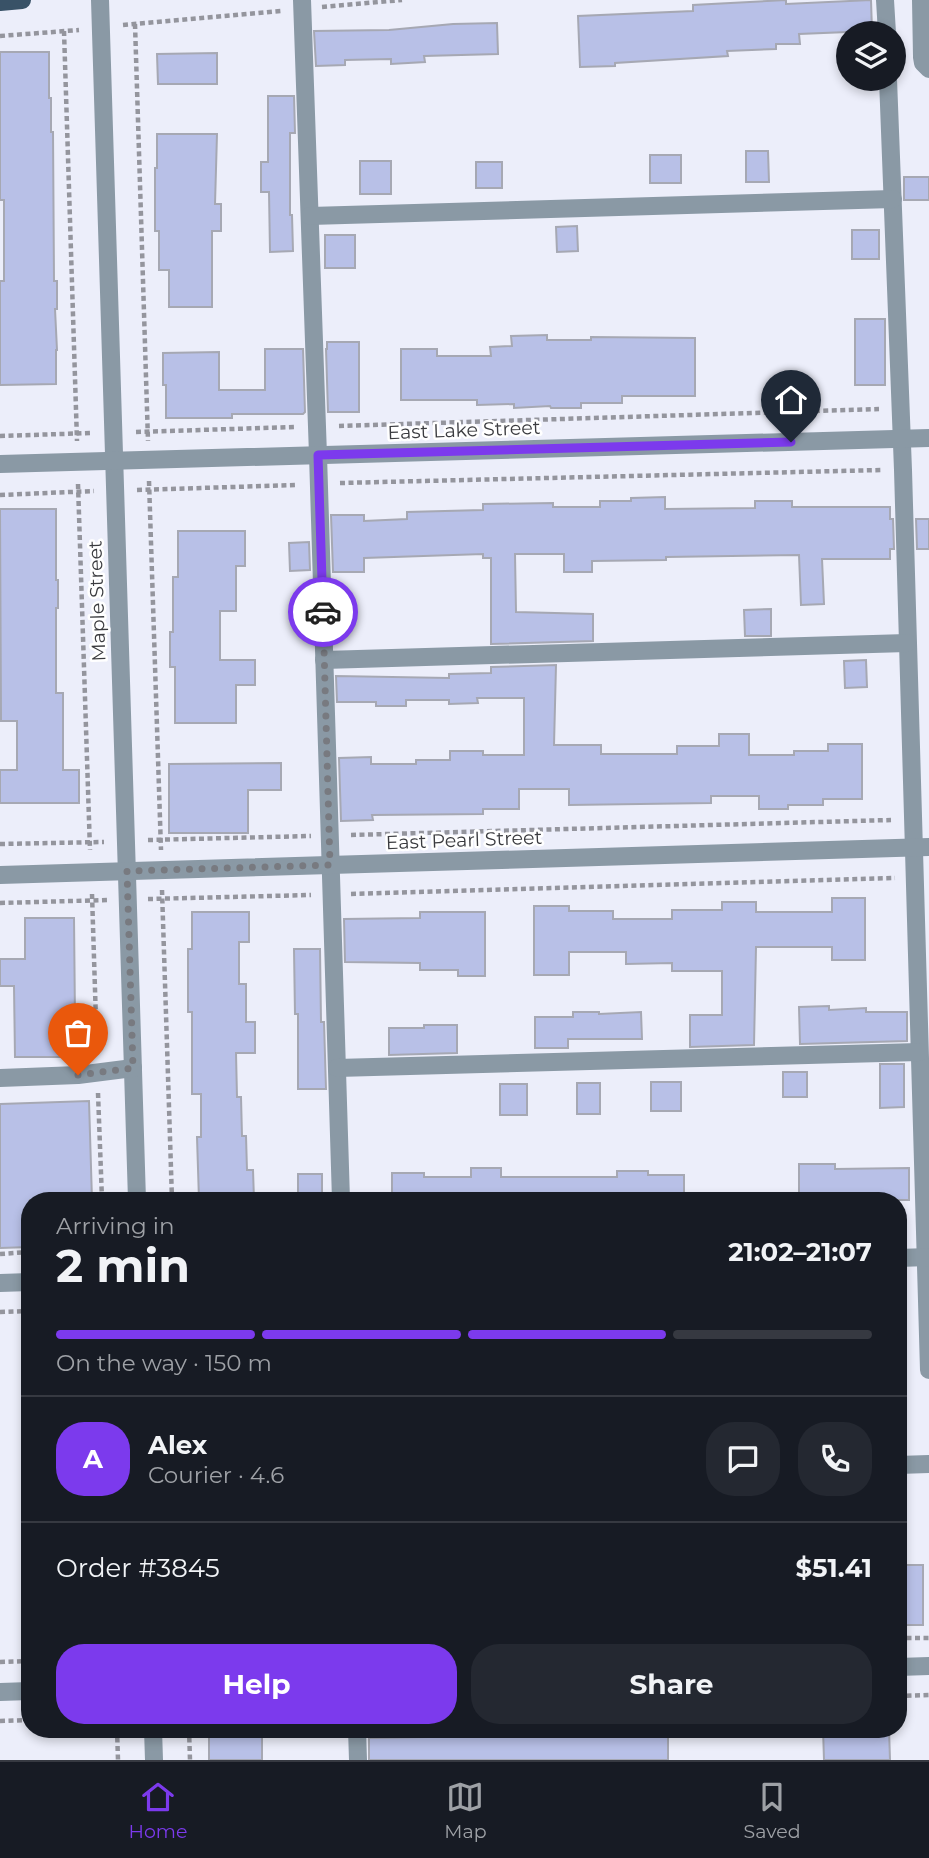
<!DOCTYPE html>
<meta charset="utf-8">
<style>
:root{--surface:#171b24;--page:#242831;--text:#f1f3f6;--muted:#9ea1a6;--line:#363941;--accent:#7c3aed}
body{margin:0;font-family:Montserrat,sans-serif;background:var(--page);color:var(--text);height:100vh;display:flex;flex-direction:column;font-size:26px;white-space:nowrap}
*{box-sizing:border-box;margin:0}
p{font-size:23px;color:var(--muted)}
.icon{flex:none;width:38px;height:38px;fill:none;stroke:currentColor;stroke-width:2;stroke-linecap:round;stroke-linejoin:round}
.map{position:relative;flex:1;overflow:hidden}
.details{position:absolute;left:21px;top:1192px;width:886px;height:546px;display:flex;flex-direction:column;background:var(--surface);border-radius:28px;box-shadow:0 4px 10px #0003}
.details>*{flex:none}
.fabs{position:absolute;left:836px;top:21px;display:grid;gap:14px}
.fabs a{display:grid;place-items:center;width:70px;height:70px;border-radius:50%;background:var(--surface);box-shadow:0 4px 10px #0003;font-size:35px}
.pin{position:absolute;display:grid;place-items:center;width:60px;height:60px;color:#fff;margin:-72px -30px;border-radius:50% 50% 50% 0;rotate:-45deg;box-shadow:0 0 7px #0007}
.pin .icon{rotate:45deg}
.courier{position:absolute;display:grid;place-items:center;width:70px;height:70px;margin:-35px;border:5px solid #7c3aed;border-radius:50%;background:#fff;color:#222;box-shadow:0 2px 9px #0007}
.summary em{font-style:normal;font-weight:700}
.summary div{display:flex;flex-direction:column-reverse}
.summary{display:flex;align-items:center;justify-content:space-between;height:119px;padding:0 35px}
h1{font-size:46px;font-weight:700;line-height:52px}
.bar{display:grid;grid-template-columns:repeat(4,1fr);gap:10px 7px;align-content:center;height:84px;padding:0 35px}
.bar i{height:9px;border-radius:5px;background:var(--line)}
.bar .on{background:var(--accent)}
.bar p{grid-column:span 4}
.line{display:flex;align-items:center;gap:18px;padding:0 35px;border-top:2px solid var(--line)}
.line div{flex:1}
.round{display:grid;place-items:center;flex:none;width:74px;height:74px;border-radius:28px;background:var(--page)}
.cta{display:flex;gap:14px;margin-top:auto;padding:14px 35px}
.cta a{flex:1;height:80px;border-radius:28px;background:var(--accent);color:#fff;font-size:28px;font-weight:700;line-height:80px;text-align:center}
.cta a+a{background:var(--page);color:var(--text)}
.tabs{display:flex;justify-content:space-around;align-items:center;height:98px;border-top:2px solid var(--line);background:var(--surface);font-size:19px;color:var(--muted)}
.tabs a{display:grid;justify-items:center;gap:4px}
.tabs .on{color:var(--accent)}
.map>svg:first-child{display:block}
.building{fill:#b8c0e7;stroke:#a6a8b3;stroke-width:2}
.lines{fill:none;stroke-linecap:round;stroke-linejoin:round}
.path{stroke:#94959d;stroke-width:4.5;stroke-dasharray:5 3.5;stroke-linecap:butt}
.minor{stroke:#8a99a5;stroke-width:18}
.major{stroke:#395267;stroke-width:18}
.done{stroke:#787a80;stroke-width:7;stroke-dasharray:0 12.6}
.route{stroke:#7c3aed;stroke-width:9}
.labels{text-anchor:middle;dominant-baseline:central;stroke-width:5;stroke-linejoin:round;paint-order:stroke}
.street-label{font-size:19px;fill:#3a3b3f;stroke:#fff}
</style>
<div class="map">
<svg width="929" height="1760" viewBox="0 0 929 1760">
<rect width="100%" height="100%" fill="#eceefa"/>
<!-- building -->
<g class="building">
<polygon points="786,0 786,4 871,0 872,31 799,34 800,44 776,44 776,49 727,51 728,56 615,63 615,66 580,67 578,16 693,11 693,5"/>
<polygon points="497,23 498,54 424,56 425,62 391,64 391,59 345,60 345,65 316,66 314,31 389,30 453,24"/>
<polygon points="0,52 49,52 49,98 51,98 51,132 53,132 54,281 57,281 57,309 55,309 57,350 56,350 56,384 0,385 0,281 4,281 4,200 0,200"/>
<polygon points="217,53 217,84 158,84 157,54"/>
<polygon points="268,96 294,96 295,133 290,133 290,215 292,215 293,251 270,252 269,192 261,192 261,162 268,162"/>
<polygon points="157,134 217,134 215,204 221,204 221,231 212,231 212,307 169,307 169,270 159,270 159,231 155,231 155,168 157,168"/>
<polygon points="746,151 768,151 769,182 746,182"/>
<rect x="650" y="155" width="31" height="28"/>
<rect x="360" y="161" width="31" height="33"/>
<rect x="476" y="162" width="26" height="26"/>
<rect x="904" y="177" width="25" height="23"/>
<polygon points="577,226 578,251 557,252 556,227"/>
<rect x="852" y="230" width="27" height="29"/>
<rect x="325" y="235" width="30" height="33"/>
<rect x="855" y="319" width="30" height="66"/>
<polygon points="547,335 547,340 591,340 591,337 695,338 695,396 622,396 622,403 581,403 581,408 551,408 550,406 514,408 514,404 477,405 477,400 401,400 401,349 437,349 437,356 491,356 490,347 512,346 511,336"/>
<polygon points="327,342 359,342 359,412 328,412 326,349 327,349"/>
<polygon points="265,349 303,349 305,412 303,414 232,414 232,418 166,418 166,385 163,385 163,353 219,352 219,390 265,390"/>
<polygon points="665,497 665,509 755,508 755,501 792,501 792,507 890,507 890,519 893,519 894,549 890,549 890,559 822,559 824,604 801,605 799,555 666,557 666,560 592,561 592,572 564,572 564,554 515,554 516,612 593,614 593,641 491,644 491,558 483,558 483,554 364,558 364,572 333,572 331,515 364,515 364,521 407,519 407,512 483,510 483,504 553,503 553,507 600,507 600,501 631,501 631,498"/>
<polygon points="0,509 56,509 56,580 58,580 58,608 56,608 56,693 63,693 63,770 79,770 79,803 0,803 0,770 17,770 17,721 1,721"/>
<polygon points="916,519 929,519 929,549 917,549"/>
<polygon points="178,531 245,531 245,566 236,566 236,611 220,611 220,660 255,660 255,685 236,685 236,723 175,723 175,667 170,667 170,632 173,632 173,577 178,577"/>
<polygon points="309,542 310,570 290,571 289,543"/>
<polygon points="771,609 771,636 745,636 744,610"/>
<polygon points="866,660 867,687 845,688 844,661"/>
<polygon points="556,665 554,745 601,745 601,754 677,754 677,746 719,746 719,734 749,734 749,755 794,755 794,751 828,751 828,744 862,744 862,799 823,799 823,805 788,805 788,809 759,809 759,796 711,796 711,803 569,805 569,789 519,789 519,809 483,809 483,814 372,815 373,820 341,821 339,758 371,757 371,764 416,764 416,760 450,760 450,751 483,751 483,755 524,755 524,698 477,698 478,703 449,704 449,700 406,700 406,706 376,706 376,702 337,702 336,676 449,678 449,674 491,673 491,667"/>
<polygon points="281,763 281,790 248,790 248,833 169,833 169,764"/>
<polygon points="832,898 865,898 865,960 832,960 832,947 756,947 754,1045 690,1047 690,1015 722,1015 722,971 672,971 672,963 626,964 626,952 569,952 569,975 534,975 534,906 569,906 569,911 613,911 613,919 672,919 672,910 722,910 722,902 756,902 756,912 832,912"/>
<polygon points="192,912 249,912 249,942 239,942 239,984 246,984 246,1022 255,1022 255,1053 236,1053 237,1097 241,1097 242,1136 246,1136 247,1170 253,1170 254,1200 199,1200 197,1137 201,1137 201,1094 192,1094 192,1012 188,1012 188,949 192,949"/>
<polygon points="420,912 485,912 485,976 458,976 458,970 420,970 420,963 345,962 344,919 420,918"/>
<polygon points="25,918 74,918 75,1020 72,1020 72,1057 15,1057 14,986 0,986 0,959 25,959"/>
<polygon points="294,949 320,949 321,1022 324,1022 326,1089 298,1089 298,1014 295,1014"/>
<polygon points="829,1006 829,1010 866,1008 866,1012 907,1012 907,1041 800,1044 799,1007"/>
<polygon points="573,1012 599,1012 599,1014 641,1012 642,1039 568,1039 568,1048 535,1048 535,1017 573,1017"/>
<polygon points="424,1025 457,1025 457,1053 389,1055 389,1028 424,1028"/>
<polygon points="880,1064 904,1064 904,1107 880,1108"/>
<rect x="783" y="1072" width="24" height="25"/>
<rect x="651" y="1082" width="30" height="29"/>
<rect x="577" y="1083" width="23" height="31"/>
<rect x="500" y="1084" width="27" height="31"/>
<polygon points="89,1101 92,1200 30,1200 30,1247 0,1248 0,1104"/>
<polygon points="799,1164 835,1164 835,1169 909,1168 909,1200 799,1200"/>
<polygon points="471,1168 501,1168 501,1177 617,1177 617,1171 648,1171 648,1175 684,1175 684,1200 392,1200 392,1173 424,1173 424,1177 471,1177"/>
<rect x="298" y="1174" width="24" height="25"/>
<rect x="898" y="1565" width="25" height="60"/>
<polygon points="523,1729 668,1729 668,1760 369,1760 369,1738 487,1736 487,1730"/>
<polygon points="823,1729 889,1729 890,1760 824,1760"/>
<rect x="209" y="1733" width="53" height="27"/>
</g>
<g class="lines">
<!-- path -->
<g class="path">
<polyline points="322,7 402,0"/>
<polyline points="135,24 148,441"/>
<polyline points="123,25 281,11"/>
<polyline points="64,31 77,441"/>
<polyline points="0,36 79,30"/>
<polyline points="339,426 879,409"/>
<polyline points="136,432 295,427"/>
<polyline points="0,436 92,433"/>
<polyline points="149,481 161,850"/>
<polyline points="340,483 881,470"/>
<polyline points="78,484 90,850"/>
<polyline points="137,490 296,485"/>
<polyline points="0,495 94,491"/>
<polyline points="351,835 891,820"/>
<polyline points="148,840 311,836"/>
<polyline points="0,844 104,842"/>
<polyline points="162,890 172,1200"/>
<polyline points="92,894 97,1053"/>
<polyline points="351,894 895,878"/>
<polyline points="148,899 311,895"/>
<polyline points="0,903 108,900"/>
<polyline points="98,1093 102,1200"/>
<polyline points="0,1254 30,1252"/>
<polyline points="0,1312 30,1311"/>
<polyline points="898,1638 929,1638"/>
<polyline points="0,1662 30,1661"/>
<polyline points="898,1696 929,1695"/>
<polyline points="0,1721 30,1720"/>
<polyline points="117,1729 118,1760"/>
<polyline points="189,1729 190,1760"/>
</g>
<!-- minor -->
<g class="minor">
<polyline points="100,0 137,1200"/>
<polyline points="302,0 318,455 341,1200"/>
<polyline points="885,0 887,33"/>
<polyline points="921,0 922,57 923,63 929,69"/>
<polyline points="888,79 903,470 929,1370"/>
<polyline points="310,216 893,199"/>
<polyline points="0,464 929,438"/>
<polyline points="324,660 907,643"/>
<polyline points="0,875 929,847"/>
<polyline points="337,1068 919,1052"/>
<polyline points="0,1078 78,1075 133,1068"/>
<polyline points="898,1258 929,1257"/>
<polyline points="0,1283 30,1282"/>
<polyline points="898,1465 929,1464"/>
<polyline points="898,1667 929,1666"/>
<polyline points="0,1692 30,1691"/>
<polyline points="153,1729 154,1760"/>
<polyline points="357,1729 358,1760"/>
</g>
<!-- major -->
<polyline class="major" points="0,2 22,0"/>
</g>
<g class="lines">
<!-- done -->
<polyline class="done" points="78,1075 133,1068 127,871 330,865 323,612"/>
<!-- route -->
<polyline class="route" points="323,612 318,455 791,442"/>
</g>
<g class="labels">
<!-- street labels -->
<g class="street-label">
<text transform="translate(464 430) rotate(-2)">East Lake Street</text>
<text transform="translate(97 601) rotate(-92)">Maple Street</text>
<text transform="translate(464 840) rotate(-2)">East Pearl Street</text>
</g>
</g>
</svg>
<div class="fabs">
<a><svg class="icon" aria-label="layers" viewBox="0 0 24 24"><path d="M12 4l9 5-9 5-9-5zM3 14l9 5 9-5"/></svg></a>
</div>
<div class="pin" style="left:78px;top:1075px;background:#ea580c"><svg class="icon" aria-label="bag" viewBox="0 0 24 24"><path d="M5 8h14l-1 12H6zM9 8a3 3 0 0 1 6 0"/></svg></div>
<div class="pin" style="left:791px;top:442px;background:#1f2937"><svg class="icon" aria-label="home" viewBox="0 0 24 24"><path d="M3 11l9-7 9 7M6 9v11h12V9"/></svg></div>
<div class="courier" style="left:323px;top:612px"><svg class="icon" aria-label="car" viewBox="0 0 24 24"><path d="M5 17H2v-5l4-1 3-4h7l3 4 3 1v5h-3M9 17h6M6 11h13"/><circle cx="7" cy="17" r="2"/><circle cx="17" cy="17" r="2"/></svg></div>
<section class="details">
<div class="summary"><div><h1>2 min</h1><p>Arriving in</p></div><em>21:02–21:07</em></div>
<div class="bar"><i class="on"></i><i class="on"></i><i class="on"></i><i></i><p>On the way · 150 m</p></div>
<div class="line" style="height:126px"><b class="round" style="background:var(--accent);color:#fff">A</b><div><b>Alex</b><p>Courier · 4.6</p></div><a class="round"><svg class="icon" aria-label="chat" viewBox="0 0 24 24"><path d="M4 5h16v11H9l-5 4z"/></svg></a><a class="round"><svg class="icon" aria-label="phone" viewBox="0 0 24 24"><path d="M5 4h4l2 5-3 2q2 4 5 5l2-3 5 2v4C11 20 4 13 5 4z"/></svg></a></div>
<div class="line" style="height:91px"><div>Order #3845</div><b>$51.41</b></div>
<div class="cta"><a>Help</a><a>Share</a></div>
</section>
</div>
<nav class="tabs">
<a class="on"><svg class="icon" aria-label="home" viewBox="0 0 24 24"><path d="M3 11l9-7 9 7M6 9v11h12V9"/></svg>Home</a>
<a><svg class="icon" aria-label="map" viewBox="0 0 24 24"><path d="M3 6l6-2 6 2 6-2v14l-6 2-6-2-6 2zM9 4v14M15 6v14"/></svg>Map</a>
<a><svg class="icon" aria-label="saved" viewBox="0 0 24 24"><path d="M7 4h10v16l-5-4-5 4z"/></svg>Saved</a>
</nav>
